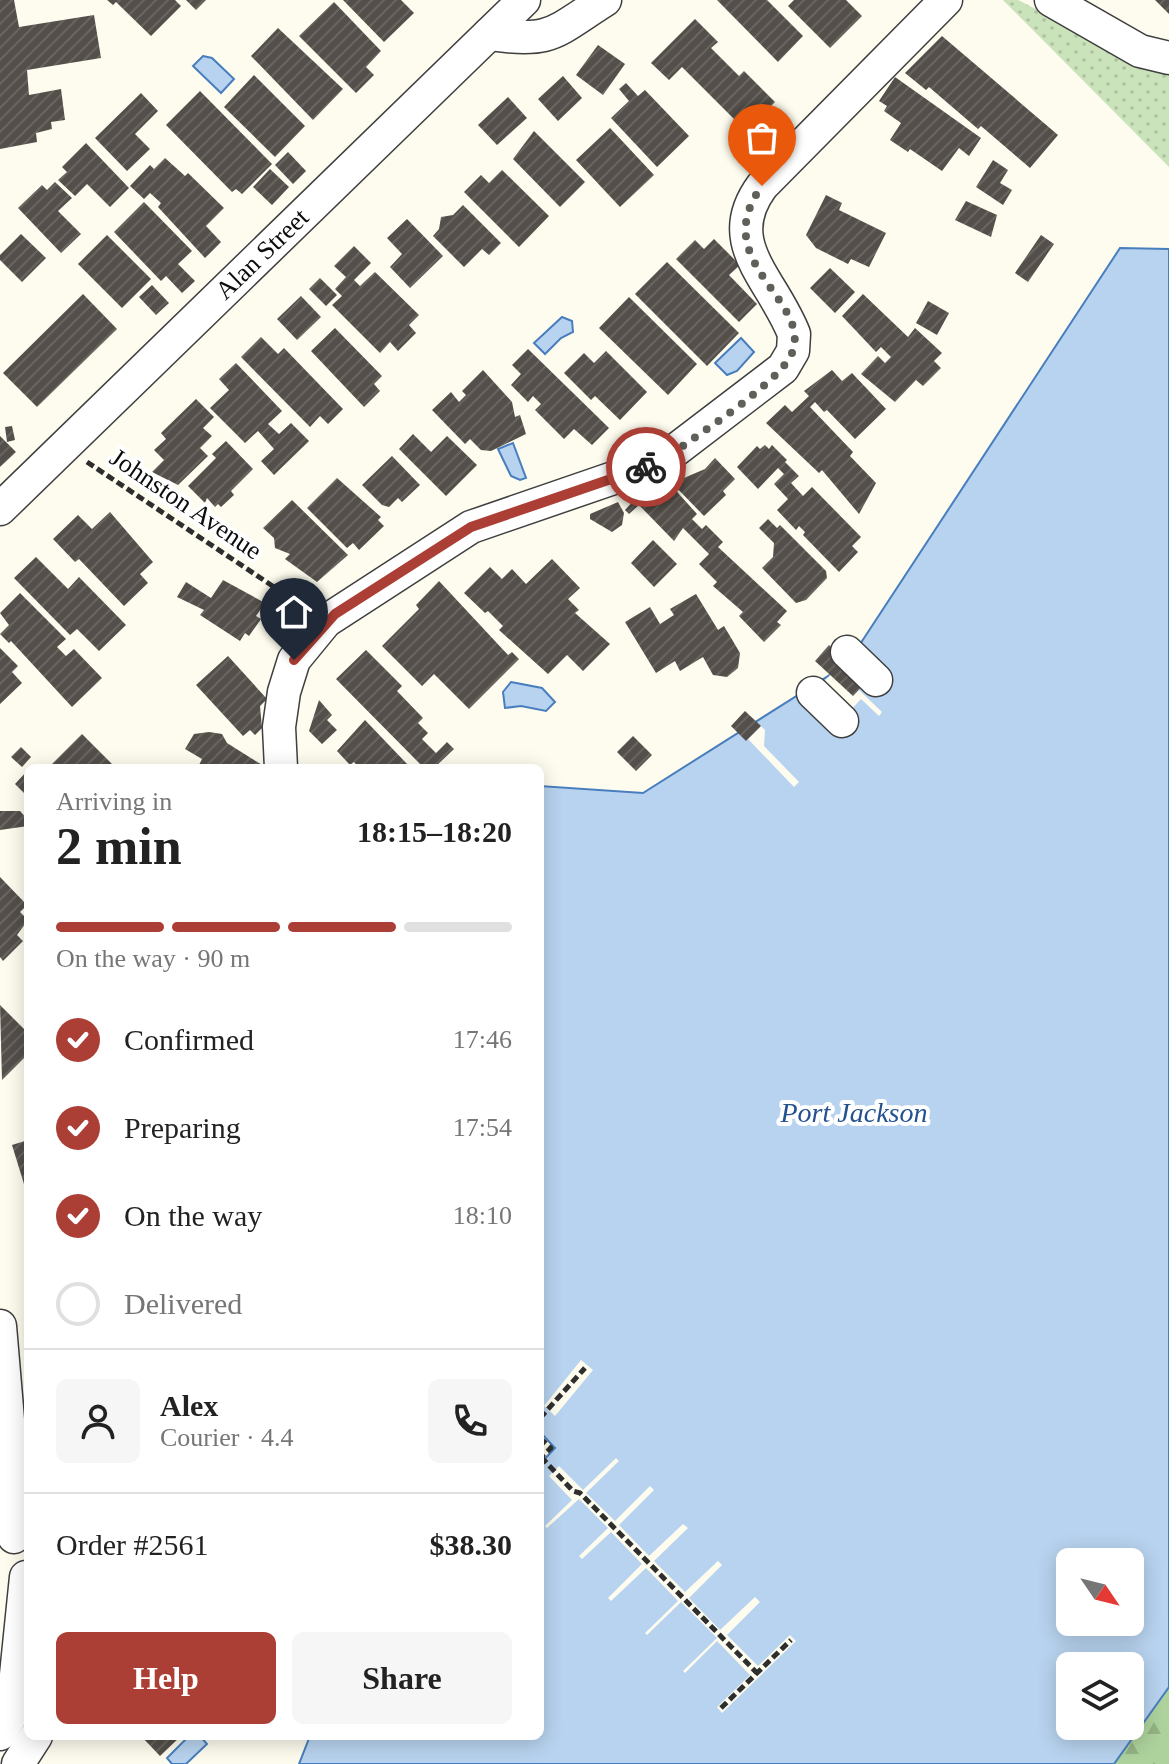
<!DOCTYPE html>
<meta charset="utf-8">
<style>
:root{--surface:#fff;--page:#f6f6f6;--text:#222;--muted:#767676;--line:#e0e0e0;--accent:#ac3f35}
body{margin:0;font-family:"Times New Roman",serif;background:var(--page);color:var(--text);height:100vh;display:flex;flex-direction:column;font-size:30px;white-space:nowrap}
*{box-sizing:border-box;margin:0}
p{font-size:26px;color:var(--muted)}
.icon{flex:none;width:44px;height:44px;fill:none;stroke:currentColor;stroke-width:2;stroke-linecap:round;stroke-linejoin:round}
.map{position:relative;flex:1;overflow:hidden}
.panel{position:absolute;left:24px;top:764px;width:520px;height:976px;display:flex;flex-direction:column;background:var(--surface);border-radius:12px;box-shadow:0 4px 20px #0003}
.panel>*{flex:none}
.needle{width:52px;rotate:125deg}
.controls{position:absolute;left:1056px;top:1548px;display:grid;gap:16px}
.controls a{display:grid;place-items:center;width:88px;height:88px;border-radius:12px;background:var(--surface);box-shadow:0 4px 20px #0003;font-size:40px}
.pin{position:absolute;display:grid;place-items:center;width:68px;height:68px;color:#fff;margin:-82px -34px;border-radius:50% 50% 50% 0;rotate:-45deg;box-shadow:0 0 8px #0007}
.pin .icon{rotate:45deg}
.courier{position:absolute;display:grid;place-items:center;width:80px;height:80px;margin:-40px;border:6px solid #ac3f35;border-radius:50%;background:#fff;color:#222;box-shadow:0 2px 10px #0007}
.overview em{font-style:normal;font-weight:700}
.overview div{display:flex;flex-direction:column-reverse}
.overview{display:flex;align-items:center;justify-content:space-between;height:136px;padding:0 32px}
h1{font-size:52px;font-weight:700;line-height:60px}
.bar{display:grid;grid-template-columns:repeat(4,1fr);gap:12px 8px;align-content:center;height:96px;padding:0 32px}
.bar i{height:10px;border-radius:6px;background:var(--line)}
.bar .active{background:var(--accent)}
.bar p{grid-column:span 4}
.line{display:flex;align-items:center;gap:20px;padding:0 32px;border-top:2px solid var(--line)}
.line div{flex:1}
.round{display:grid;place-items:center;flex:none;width:84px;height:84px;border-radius:12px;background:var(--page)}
ol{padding:0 32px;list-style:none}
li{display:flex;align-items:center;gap:24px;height:88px}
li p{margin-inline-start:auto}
li .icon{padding:8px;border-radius:50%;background:var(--accent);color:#fff;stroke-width:4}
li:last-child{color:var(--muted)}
li i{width:44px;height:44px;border:4px solid var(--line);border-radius:50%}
.cta{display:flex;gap:16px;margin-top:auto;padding:16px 32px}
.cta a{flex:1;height:92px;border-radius:12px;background:var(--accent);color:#fff;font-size:32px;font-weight:700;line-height:92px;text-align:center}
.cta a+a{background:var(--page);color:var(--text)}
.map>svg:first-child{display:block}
.forest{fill:url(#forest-firs)}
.park{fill:url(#park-dots)}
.water{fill:#b8d3ef;stroke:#487ebd;stroke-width:2;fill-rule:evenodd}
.pier{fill:#fdfcee}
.building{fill:url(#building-hatch)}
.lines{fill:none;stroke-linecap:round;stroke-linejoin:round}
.minor-casing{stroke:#3f3f3f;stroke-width:35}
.path{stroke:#2e2e2e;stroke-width:5;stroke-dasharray:8 4;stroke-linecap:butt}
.minor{stroke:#fff;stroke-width:32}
.done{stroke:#60605b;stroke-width:8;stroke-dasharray:0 14.4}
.route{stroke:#ac3f35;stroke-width:10}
.labels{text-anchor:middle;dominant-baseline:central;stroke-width:8;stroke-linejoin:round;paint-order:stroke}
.street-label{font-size:26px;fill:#0c0c0c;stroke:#fff}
.water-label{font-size:28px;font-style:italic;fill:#24528f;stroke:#fff}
</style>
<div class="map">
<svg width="1169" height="1764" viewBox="0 0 1169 1764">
<defs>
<pattern id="forest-firs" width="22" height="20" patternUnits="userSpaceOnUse" patternTransform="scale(2)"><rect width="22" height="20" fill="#add29c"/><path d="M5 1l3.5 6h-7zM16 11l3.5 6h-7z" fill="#94b385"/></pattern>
<pattern id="park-dots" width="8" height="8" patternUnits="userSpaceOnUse" patternTransform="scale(2)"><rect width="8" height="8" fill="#cbe3bb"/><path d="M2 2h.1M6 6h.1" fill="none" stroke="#adc2a0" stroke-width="1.8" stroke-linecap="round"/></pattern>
<pattern id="building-hatch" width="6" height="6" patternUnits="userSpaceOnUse" patternTransform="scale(2)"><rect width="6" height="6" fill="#544f4a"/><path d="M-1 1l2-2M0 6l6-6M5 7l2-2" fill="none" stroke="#686460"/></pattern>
</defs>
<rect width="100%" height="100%" fill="#fdfcee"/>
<!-- forest -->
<polygon class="forest" points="1169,1687 1169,1764 1114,1764"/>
<!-- park -->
<polygon class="park" points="1003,0 1018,0 1151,67 1169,69 1169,167"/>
<!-- water -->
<g class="water">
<polygon points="203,56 212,58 234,79 221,93 193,66"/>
<path d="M1120 248 1169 249V1687L1114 1764H299L310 1736H540V1464L555 1448 540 1432V786L643 793 847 664ZM1070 1562H1130V1622H1070ZM1070 1666H1130V1726H1070Z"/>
<polygon points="562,317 572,321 573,332 561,338 545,354 534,343"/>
<polygon points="741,338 754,352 737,371 727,375 715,363"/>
<polygon points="513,443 526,478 520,480 511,476 498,449"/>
<polygon points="511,682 542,688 555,702 546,711 521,706 505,708 503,692"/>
<polygon points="189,1736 200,1736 207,1744 186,1764 172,1764 167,1758"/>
</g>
<!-- pier -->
<g class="pier">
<polygon points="831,674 853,696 859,690 882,712 879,716 861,699 848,713 820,686"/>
<polygon points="761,726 765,730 764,746 799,782 794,787 748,739"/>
<polygon points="581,1360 593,1370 555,1416 544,1406"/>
<polygon points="616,1458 619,1461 586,1493 615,1521 650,1486 654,1490 619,1525 649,1556 683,1524 688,1528 654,1561 685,1592 718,1561 722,1565 689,1598 720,1630 755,1597 760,1602 727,1635 758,1666 790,1635 796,1641 722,1713 717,1707 750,1675 717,1641 685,1673 683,1671 717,1638 681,1602 647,1635 645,1633 678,1601 646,1568 611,1601 608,1598 642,1564 611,1532 582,1559 579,1556 608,1528 579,1499 547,1528 545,1526 572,1500 549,1476 559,1466 583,1490"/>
</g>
<!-- building -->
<g class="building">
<polygon points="0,0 14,0 19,27 94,15 101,58 27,70 29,95 61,89 65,120 51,122 52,129 36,133 37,142 0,149"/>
<polygon points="107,0 175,0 181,6 151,36 116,2 113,5"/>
<polygon points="186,0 206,0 196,10"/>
<polygon points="343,0 401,0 414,13 384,42"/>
<polygon points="717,0 767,0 803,36 778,62"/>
<polygon points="794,0 846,0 862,16 830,48 788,6"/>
<polygon points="1155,0 1169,0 1169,14"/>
<polygon points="334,2 381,51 366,67 374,75 356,93 299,36"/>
<polygon points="695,19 718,42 711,48 739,76 744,71 775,102 746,131 682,67 669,80 651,63"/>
<polygon points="278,28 343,89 313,120 251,56"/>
<polygon points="942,36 1058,135 1030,168 981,126 978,129 929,87 926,90 905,73"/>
<polygon points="598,45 625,64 603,95 576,75"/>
<polygon points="254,75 305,126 275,157 224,107"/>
<polygon points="563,76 582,98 558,121 538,99"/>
<polygon points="895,77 981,138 969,156 959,148 942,171 910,149 908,152 890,140 901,123 884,111 887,106 879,101"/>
<polygon points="626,83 638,96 645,90 689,136 657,167 611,118 629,101 619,89"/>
<polygon points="200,91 272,164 242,194 236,189 232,192 166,125"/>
<polygon points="141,93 158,111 135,134 150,149 127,171 95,138"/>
<polygon points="508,97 527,118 497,145 478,125"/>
<polygon points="610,128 654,175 620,207 576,160"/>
<polygon points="534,131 585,182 560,207 513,159"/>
<polygon points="86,143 129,188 110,207 87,184 75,196 58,180 67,172 62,167"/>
<polygon points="288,152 306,171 293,184 275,165"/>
<polygon points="165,158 185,176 188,173 224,208 206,226 221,242 205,258 158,207 161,203 150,193 144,199 130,186 150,165 154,169"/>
<polygon points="993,160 1008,170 1000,183 1012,190 1003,205 976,187"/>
<polygon points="270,169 289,187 272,205 253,187"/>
<polygon points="502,170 549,216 519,247 464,192 481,175 489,183"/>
<polygon points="55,182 72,198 58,211 81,234 61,253 18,208 42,185 47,190"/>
<polygon points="826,195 842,203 839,210 886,233 869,267 851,259 848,264 816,248 806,235"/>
<polygon points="966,201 997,215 991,237 955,220"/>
<polygon points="144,202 192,251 178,264 195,281 182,293 166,276 161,281 114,232"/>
<polygon points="463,205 501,243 489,255 482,249 464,267 433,236 439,229 441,217 453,215"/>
<polygon points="407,219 443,256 410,288 390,267 402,254 387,238"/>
<polygon points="21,234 46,258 22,282 0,260 0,255"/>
<polygon points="107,235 151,279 122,308 78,264"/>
<polygon points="1041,235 1054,244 1028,282 1015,273"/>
<polygon points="714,239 740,265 729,275 757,304 739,322 676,259 695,240 704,249"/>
<polygon points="354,246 371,263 354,280 360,286 375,272 419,315 409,325 416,333 398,351 390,342 380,353 332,305 342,296 335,289 346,277 334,266"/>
<polygon points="667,262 739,333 707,366 635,294"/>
<polygon points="830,268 855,292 835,313 810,288"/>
<polygon points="320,278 337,295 326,306 309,289"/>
<polygon points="152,285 169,303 156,315 139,297"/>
<polygon points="83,294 117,329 37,407 3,373"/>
<polygon points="863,294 908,337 915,328 942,353 934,361 941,368 923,386 916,380 895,402 861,374 878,356 885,363 891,357 881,347 876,352 842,316"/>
<polygon points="301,296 321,317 297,340 277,319"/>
<polygon points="629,297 697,364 668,395 599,328"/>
<polygon points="928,301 949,313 937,335 916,323"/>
<polygon points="335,328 382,376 374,384 380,391 364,407 311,351"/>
<polygon points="261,337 278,354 284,348 343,409 328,424 320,416 310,427 241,357"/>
<polygon points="528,349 609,428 592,445 574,429 564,439 535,410 541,404 533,396 528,402 511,385 521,374 512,365"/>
<polygon points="606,351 647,392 620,420 595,396 591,400 564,373 584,353 594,363"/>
<polygon points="236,363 282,411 268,424 279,434 291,423 309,441 274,475 261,461 274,449 258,431 245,443 210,408 229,390 219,379"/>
<polygon points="483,370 512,402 515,417 520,415 526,434 491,451 481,450 470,439 465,444 432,410 451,392 459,402 466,395 462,391"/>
<polygon points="832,370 842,381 852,373 886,409 855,439 827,410 824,412 815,402 810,407 853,452 850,456 876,483 859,514 822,470 819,473 766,423 785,405 792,412 809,396 804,391"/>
<polygon points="196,399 214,417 203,428 212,436 200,448 208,456 178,485 152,472 164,460 154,450 166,439 161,433"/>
<polygon points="12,426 15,440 7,442 5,427"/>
<polygon points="413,434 431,452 447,436 477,465 446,496 399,449"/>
<polygon points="0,436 16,452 0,467"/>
<polygon points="226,441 253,469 231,491 234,495 221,507 218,504 215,507 207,498 205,503 188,486 216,458 212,454"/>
<polygon points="765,445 769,449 772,445 787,460 785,462 799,476 791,483 803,496 812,487 861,537 852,546 858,552 839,572 803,535 805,532 799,526 796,530 777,510 788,499 774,484 784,474 778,468 758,489 737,467 757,446 760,449"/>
<polygon points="392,456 420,485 402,502 398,498 389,507 382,505 362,485"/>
<polygon points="715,458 735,479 723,491 726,495 704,516 672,483 705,469"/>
<polygon points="337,478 381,517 378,520 384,526 359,550 353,543 347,548 307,508"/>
<polygon points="670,484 697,514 692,519 702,529 706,525 723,542 718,547 787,611 777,622 781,625 764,642 739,616 743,612 713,586 717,582 699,564 709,554 683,528 674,541 639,505 629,514 625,510 638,496"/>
<polygon points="292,500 348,555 317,582 285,559 290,554 275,548 274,538 263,528"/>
<polygon points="618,502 624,513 622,525 612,532 590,519 590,514"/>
<polygon points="110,512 153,562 140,574 148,583 124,606 79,559 75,562 53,539 78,515 92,529"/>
<polygon points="768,519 777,528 780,525 826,571 827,578 806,600 796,603 762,568 773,557 774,543 759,528"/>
<polygon points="653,540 677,564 654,587 631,563"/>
<polygon points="36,557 68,589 79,577 126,625 99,651 77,629 70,635 14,578"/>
<polygon points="552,559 580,588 568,599 579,610 575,613 610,644 583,671 567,655 548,674 499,630 503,626 488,611 485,613 464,593 490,567 502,579 512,569 526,584"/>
<polygon points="223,580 265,603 256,616 261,619 249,636 245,633 240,641 200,615 204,610 177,597 186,582 211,598"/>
<polygon points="439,581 508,655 512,652 519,659 469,709 434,674 422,686 382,646 419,609 416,605"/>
<polygon points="20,593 66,639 57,647 66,656 74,649 102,678 72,707 11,641 9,643 0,634 9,625 0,613"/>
<polygon points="696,594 718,630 724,626 740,653 738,668 727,677 713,675 703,657 680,671 675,661 656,673 625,622 650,607 660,624 674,615 670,609"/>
<polygon points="829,645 867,681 853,696 815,661"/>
<polygon points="0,648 18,666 12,672 22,683 0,704"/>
<polygon points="366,650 402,686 397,691 423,718 418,723 428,733 422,739 436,753 447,742 454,749 434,768 424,768 336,679"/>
<polygon points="228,656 267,699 260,706 262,728 255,735 250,730 243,736 196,685"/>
<polygon points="319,700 332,715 327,720 337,730 322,744 309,731"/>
<polygon points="745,711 761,726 746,741 731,726"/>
<polygon points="365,720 408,765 406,768 359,768 354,762 350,765 337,751"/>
<polygon points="209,732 222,734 227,743 267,768 199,765 202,759 185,749 194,734"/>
<polygon points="82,734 116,768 57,768 52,764"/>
<polygon points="633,736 652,755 636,771 617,752"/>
<polygon points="21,747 31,757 22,767 11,757"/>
<polygon points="28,770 28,797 15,784"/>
<polygon points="0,811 20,811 28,820 28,826 0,830"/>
<polygon points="0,877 27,905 20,912 28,920 17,935 23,941 3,961 0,957"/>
<polygon points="0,1005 28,1033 28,1054 2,1080"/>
<polygon points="28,1140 28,1183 24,1184 12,1145"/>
<polygon points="141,1736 181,1736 160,1756"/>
</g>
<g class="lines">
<!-- minor casing -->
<g class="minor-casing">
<g id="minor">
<polyline points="1051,0 1140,51 1169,58"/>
<path d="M489 34C552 43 553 33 605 0"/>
<polyline points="0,509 524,0"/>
<polyline points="847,652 876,680"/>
<polyline points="813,693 842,721"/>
<path d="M281 768 279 727 284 692 294 660 326 621 471 527 660 462 783 368 793 351 794 334C772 278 720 243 762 186L946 0"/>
<polyline points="0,1326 10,1443 14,1537"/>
<polyline points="0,1734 12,1714 26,1577"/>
<polyline points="18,1764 36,1736"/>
</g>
</g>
<!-- path -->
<g class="path">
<polyline points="87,462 301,605"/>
<polyline points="540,1418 585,1368"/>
<polyline points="540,1438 551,1448 540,1458"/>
<polyline points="541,1457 573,1491 580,1493 757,1673"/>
<polyline points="721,1708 791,1640"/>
</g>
<!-- minor -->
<use href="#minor" class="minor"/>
</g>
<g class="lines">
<!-- done -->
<path class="done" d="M646 467 660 462C690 440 780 383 792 353 813 300 706 262 762 186"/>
<!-- route -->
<polyline class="route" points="294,660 335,614 471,527 646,467"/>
</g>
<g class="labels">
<!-- street labels -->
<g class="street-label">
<text transform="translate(262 254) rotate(-44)">Alan Street</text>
<text transform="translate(186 504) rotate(34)">Johnston Avenue</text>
</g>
<!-- water labels -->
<g class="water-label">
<text x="854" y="1112">Port Jackson</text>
</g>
</g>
</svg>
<div class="controls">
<a><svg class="needle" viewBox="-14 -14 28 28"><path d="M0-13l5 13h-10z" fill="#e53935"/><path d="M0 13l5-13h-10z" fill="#767676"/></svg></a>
<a><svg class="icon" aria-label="layers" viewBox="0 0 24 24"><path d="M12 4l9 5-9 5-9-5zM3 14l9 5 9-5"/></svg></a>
</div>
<div class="pin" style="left:762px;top:186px;background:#ea580c"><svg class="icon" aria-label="bag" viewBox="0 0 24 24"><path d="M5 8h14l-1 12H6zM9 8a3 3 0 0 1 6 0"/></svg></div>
<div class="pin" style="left:294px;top:660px;background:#1f2937"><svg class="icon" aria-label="home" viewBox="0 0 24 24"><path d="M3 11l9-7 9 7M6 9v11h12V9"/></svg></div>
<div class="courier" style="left:646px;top:467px"><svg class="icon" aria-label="bike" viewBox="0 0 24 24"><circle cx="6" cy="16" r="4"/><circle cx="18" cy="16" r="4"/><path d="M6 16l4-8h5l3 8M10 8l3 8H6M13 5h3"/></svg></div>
<section class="panel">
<div class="overview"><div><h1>2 min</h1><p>Arriving in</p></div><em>18:15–18:20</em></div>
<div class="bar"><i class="active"></i><i class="active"></i><i class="active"></i><i></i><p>On the way · 90 m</p></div>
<ol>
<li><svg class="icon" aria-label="check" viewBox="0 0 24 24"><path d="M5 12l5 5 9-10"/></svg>Confirmed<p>17:46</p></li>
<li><svg class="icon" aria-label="check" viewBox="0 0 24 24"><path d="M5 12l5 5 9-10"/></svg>Preparing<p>17:54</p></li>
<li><svg class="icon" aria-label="check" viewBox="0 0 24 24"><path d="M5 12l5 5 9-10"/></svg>On the way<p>18:10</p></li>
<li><i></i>Delivered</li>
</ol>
<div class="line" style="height:144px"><a class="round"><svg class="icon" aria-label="person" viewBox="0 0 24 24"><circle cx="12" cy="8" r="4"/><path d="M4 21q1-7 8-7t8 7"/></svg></a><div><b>Alex</b><p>Courier · 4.4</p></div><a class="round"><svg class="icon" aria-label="phone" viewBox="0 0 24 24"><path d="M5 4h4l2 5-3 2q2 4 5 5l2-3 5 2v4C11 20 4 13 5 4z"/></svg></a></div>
<div class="line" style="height:104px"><div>Order #2561</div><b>$38.30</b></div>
<div class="cta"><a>Help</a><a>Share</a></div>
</section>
</div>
